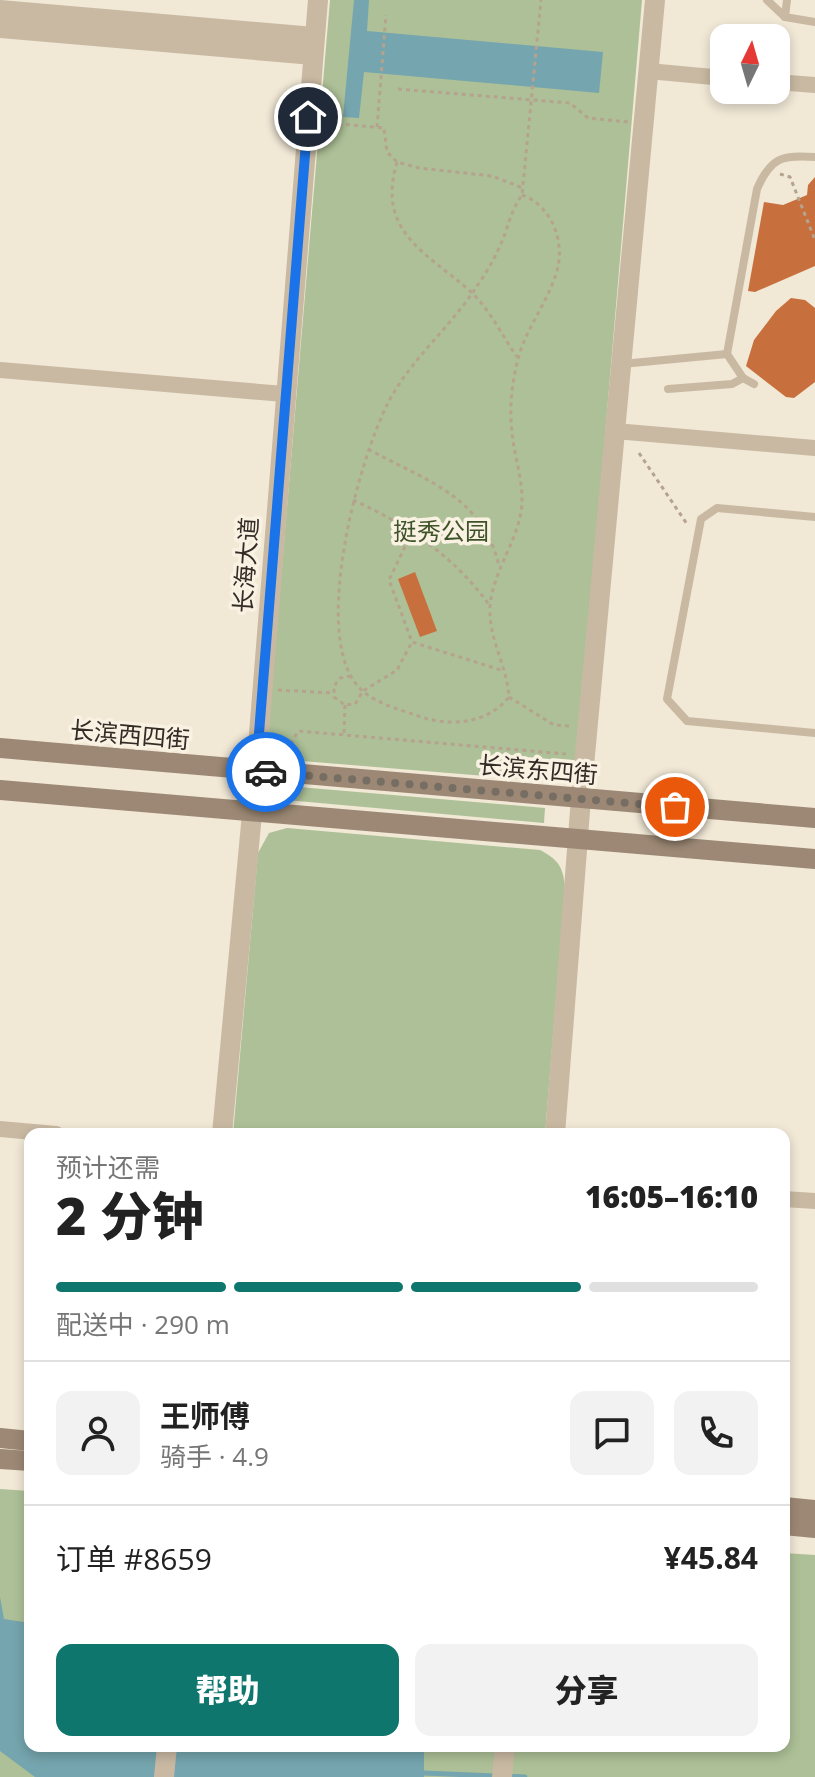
<!DOCTYPE html>
<html lang="zh">
<meta charset="utf-8">
<style>
:root{--surface:#fff;--page:#f2f2f2;--text:#222;--muted:#767676;--line:#e0e0e0;--accent:#0f766e}
body{margin:0;font-family:"Open Sans","Noto Sans SC",sans-serif;background:var(--page);color:var(--text);height:100vh;display:flex;flex-direction:column;font-size:30px;white-space:nowrap}
*{box-sizing:border-box;margin:0}
p{font-size:26px;color:var(--muted)}
.icon{flex:none;width:44px;height:44px;fill:none;stroke:currentColor;stroke-width:2;stroke-linecap:round;stroke-linejoin:round}
.map{position:relative;flex:1;overflow:hidden}
.side{position:absolute;left:24px;top:1128px;width:766px;height:624px;display:flex;flex-direction:column;background:var(--surface);border-radius:16px;box-shadow:0 4px 12px #0003}
.side>*{flex:none}
.needle{width:52px;rotate:5deg}
.controls{position:absolute;left:710px;top:24px;display:grid;gap:16px}
.controls a{display:grid;place-items:center;width:80px;height:80px;border-radius:16px;background:var(--surface);box-shadow:0 4px 12px #0003;font-size:40px}
.pin{position:absolute;display:grid;place-items:center;width:68px;height:68px;color:#fff;margin:-34px;border:4px solid #fff;border-radius:50%;box-shadow:0 2px 8px #0007}
.courier{position:absolute;display:grid;place-items:center;width:80px;height:80px;margin:-40px;border:6px solid #1a73e8;border-radius:50%;background:#fff;color:#222;box-shadow:0 2px 10px #0007}
.overview em{font-style:normal;font-weight:800}
.overview div{display:flex;flex-direction:column-reverse}
.overview{display:flex;align-items:center;justify-content:space-between;height:136px;padding:0 32px}
h1{font-size:52px;font-weight:800;line-height:60px}
.bar{display:grid;grid-template-columns:repeat(4,1fr);gap:12px 8px;align-content:center;height:96px;padding:0 32px}
.bar i{height:10px;border-radius:6px;background:var(--line)}
.bar .selected{background:var(--accent)}
.bar p{grid-column:span 4}
.line{display:flex;align-items:center;gap:20px;padding:0 32px;border-top:2px solid var(--line)}
.line div{flex:1}
.round{display:grid;place-items:center;flex:none;width:84px;height:84px;border-radius:16px;background:var(--page)}
.button{display:flex;gap:16px;margin-top:auto;padding:16px 32px}
.button a{flex:1;height:92px;border-radius:16px;background:var(--accent);color:#fff;font-size:32px;font-weight:800;line-height:92px;text-align:center}
.button a+a{background:var(--page);color:var(--text)}
.map>svg:first-child{display:block}
.green{fill:#adc097}
.water{fill:#75a5ae}
.lines{fill:none;stroke-linecap:round;stroke-linejoin:round}
.stream{stroke:#75a5ae;stroke-width:5}
.building{fill:#c8703d}
.path{stroke:#b5a38d;stroke-width:3;stroke-dasharray:4 4;stroke-linecap:butt}
.service{stroke:#c9b9a3;stroke-width:8}
.minor{stroke:#c9b9a3;stroke-width:16}
.tertiary{stroke:#c9b9a3;stroke-width:20}
.secondary{stroke:#9c8874;stroke-width:20}
.done{stroke:#766d63;stroke-width:8;stroke-dasharray:0 14.4}
.route{stroke:#1a73e8;stroke-width:10}
.labels{text-anchor:middle;dominant-baseline:central;stroke-width:7;stroke-linejoin:round;paint-order:stroke}
.park-label{font-size:24px;fill:#3e5228;stroke:#f9f1e2}
.street-label{font-size:24px;fill:#332b25;stroke:#f9f1e2}
</style>
<div class="map">
<svg width="815" height="1777" viewBox="0 0 815 1777">
<rect width="100%" height="100%" fill="#f1e8d6"/>
<!-- green -->
<g class="green">
<polygon points="330,0 642,0 578,753 568,774 547,781 290,760 273,750 268,732"/>
<polygon points="287,786 545,808 544,823 286,800"/>
<path d="M287 828 540 850C559 860 563 867 565 888L545 1134H233L258 853 269 833Z"/>
<polygon points="0,1489 30,1491 30,1746 784,1746 784,1553 815,1555 815,1777 0,1777"/>
</g>
<!-- water -->
<g class="water">
<polygon points="354,0 369,0 367,31 603,52 599,93 364,72 359,118 343,117"/>
<polygon points="0,1597 4,1619 30,1623 30,1746 424,1746 424,1777 35,1777 0,1751"/>
</g>
<g class="lines">
<!-- stream -->
<g class="stream">
<polyline points="424,1773 495,1776"/>
<polyline points="505,1776 525,1777"/>
</g>
</g>
<!-- building -->
<g class="building">
<polygon points="815,177 815,266 755,292 748,291 764,202 783,205 807,195 808,185"/>
<polygon points="791,298 805,300 815,308 815,382 794,398 786,397 746,366 754,340 776,311"/>
<polygon points="415,572 437,631 420,637 398,579"/>
</g>
<g class="lines">
<!-- path -->
<g class="path">
<polyline points="398,89 570,103 588,118 628,122"/>
<polyline points="330,123 384,128 387,152 397,162 419,168 492,176 523,188"/>
<polyline points="377,127 386,15"/>
<path d="M397 162C376 232 426 252 470 291 489 308 503 337 517 357"/>
<polyline points="780,174 790,177 815,240"/>
<path d="M522 195C543 202 557 224 559 246 564 283 527 322 518 359 512 382 509 408 512 432 514 456 523 479 522 504 519 541 492 571 490 608 489 640 507 666 509 697 488 723 453 727 421 717 399 709 371 703 356 684 313 629 358 462 388 403 409 362 447 330 473 292 482 279 492 264 498 250 508 231 509 213 522 195L541 0"/>
<path d="M368 449C426 481 483 496 499 566"/>
<polyline points="639,453 687,524"/>
<path d="M353 500C408 525 455 557 490 606"/>
<polyline points="412,532 389,580 412,642 504,671"/>
<polyline points="351,676 340,678 334,686 334,697 345,705 355,704 363,691 397,670 412,642"/>
<polyline points="278,690 333,693"/>
<polyline points="509,697 554,725 571,726"/>
<polyline points="344,733 345,705"/>
<polyline points="291,744 298,731 566,754"/>
</g>
<!-- service -->
<g class="service">
<polyline points="767,0 785,17 815,22"/>
<polyline points="785,17 787,0"/>
<polyline points="622,364 727,354"/>
<path d="M754 384 743 378 727 354 757 189C771 157 782 155 815 157"/>
<polyline points="668,389 732,384 743,378"/>
<polyline points="815,517 717,508 701,519 667,699 687,721 815,733"/>
</g>
<!-- minor -->
<g class="minor">
<polyline points="648,71 724,78"/>
<polyline points="776,82 815,85"/>
<polyline points="0,370 284,394"/>
<polyline points="615,431 815,448"/>
<polyline points="0,1129 56,1134"/>
<polyline points="784,1199 815,1201"/>
</g>
<!-- tertiary -->
<g class="tertiary">
<polyline points="0,10 314,37"/>
<polyline points="0,28 313,55"/>
<polyline points="222,1134 256,771 318,0"/>
<polyline points="555,1134 581,798 655,0"/>
<polyline points="164,1777 167,1746"/>
<polyline points="502,1777 505,1746"/>
</g>
<!-- secondary -->
<g class="secondary">
<polyline points="0,748 815,818"/>
<polyline points="0,790 815,859"/>
<polyline points="0,1438 30,1441"/>
<polyline points="0,1459 30,1461"/>
<polyline points="784,1507 815,1510"/>
<polyline points="784,1525 815,1528"/>
</g>
</g>
<g class="lines">
<!-- done -->
<polyline class="done" points="266,772 675,807"/>
<!-- route -->
<polyline class="route" points="266,772 256,771 308,117"/>
</g>
<g class="labels">
<!-- park labels -->
<g class="park-label">
<text x="441" y="530">挺秀公园</text>
</g>
<!-- street labels -->
<g class="street-label">
<text transform="translate(245 565) rotate(-86)">长海大道</text>
<text transform="translate(130 734) rotate(5)">长滨西四街</text>
<text transform="translate(538 769) rotate(5)">长滨东四街</text>
</g>
</g>
</svg>
<div class="controls">
<a><svg class="needle" viewBox="-14 -14 28 28"><path d="M0-13l5 13h-10z" fill="#e53935"/><path d="M0 13l5-13h-10z" fill="#767676"/></svg></a>
</div>
<div class="pin" style="left:675px;top:807px;background:#ea580c"><svg class="icon" aria-label="bag" viewBox="0 0 24 24"><path d="M5 8h14l-1 12H6zM9 8a3 3 0 0 1 6 0"/></svg></div>
<div class="pin" style="left:308px;top:117px;background:#1f2937"><svg class="icon" aria-label="home" viewBox="0 0 24 24"><path d="M3 11l9-7 9 7M6 9v11h12V9"/></svg></div>
<div class="courier" style="left:266px;top:772px"><svg class="icon" aria-label="car" viewBox="0 0 24 24"><path d="M5 17H2v-5l4-1 3-4h7l3 4 3 1v5h-3M9 17h6M6 11h13"/><circle cx="7" cy="17" r="2"/><circle cx="17" cy="17" r="2"/></svg></div>
<section class="side">
<div class="overview"><div><h1>2 分钟</h1><p>预计还需</p></div><em>16:05–16:10</em></div>
<div class="bar"><i class="selected"></i><i class="selected"></i><i class="selected"></i><i></i><p>配送中 · 290 m</p></div>
<div class="line" style="height:144px"><a class="round"><svg class="icon" aria-label="person" viewBox="0 0 24 24"><circle cx="12" cy="8" r="4"/><path d="M4 21q1-7 8-7t8 7"/></svg></a><div><b>王师傅</b><p>骑手 · 4.9</p></div><a class="round"><svg class="icon" aria-label="chat" viewBox="0 0 24 24"><path d="M4 5h16v11H9l-5 4z"/></svg></a><a class="round"><svg class="icon" aria-label="phone" viewBox="0 0 24 24"><path d="M5 4h4l2 5-3 2q2 4 5 5l2-3 5 2v4C11 20 4 13 5 4z"/></svg></a></div>
<div class="line" style="height:104px"><div>订单 #8659</div><b>¥45.84</b></div>
<div class="button"><a>帮助</a><a>分享</a></div>
</section>
</div>
